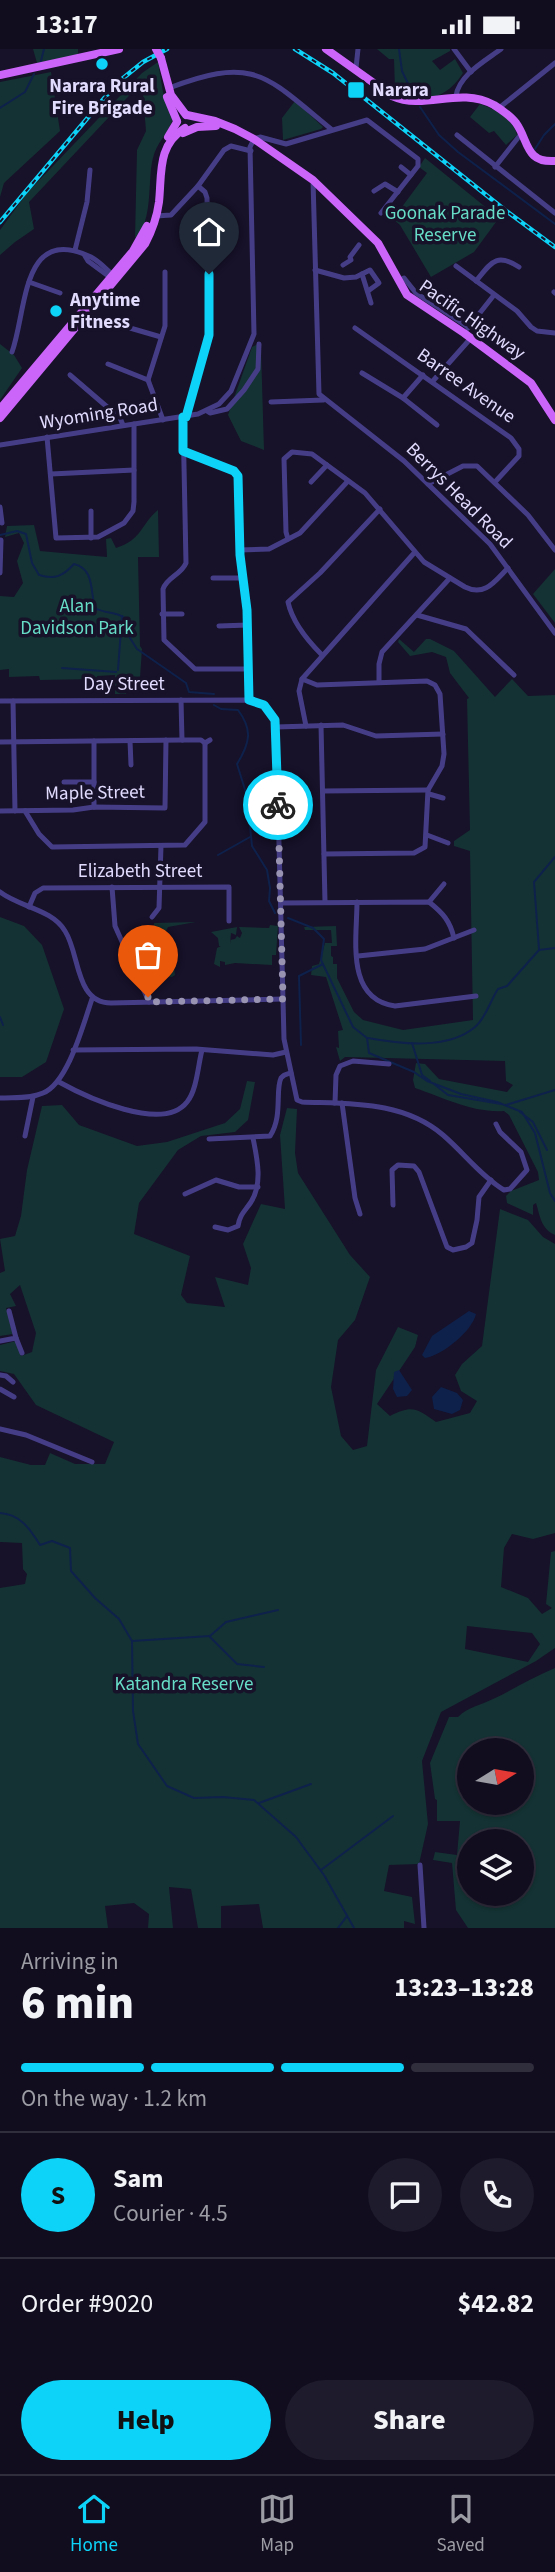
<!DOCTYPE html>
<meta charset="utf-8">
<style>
:root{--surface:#110d1f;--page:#1e1b2c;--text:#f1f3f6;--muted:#9c9ca4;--line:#302d3d;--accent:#0dd3f8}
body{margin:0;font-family:"Source Sans 3",sans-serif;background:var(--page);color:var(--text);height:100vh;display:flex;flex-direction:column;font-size:26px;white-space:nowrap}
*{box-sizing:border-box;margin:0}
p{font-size:23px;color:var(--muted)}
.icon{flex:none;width:38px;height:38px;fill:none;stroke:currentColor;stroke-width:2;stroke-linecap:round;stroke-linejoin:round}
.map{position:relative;height:1879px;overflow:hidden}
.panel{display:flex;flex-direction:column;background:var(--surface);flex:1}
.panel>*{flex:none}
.needle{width:46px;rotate:79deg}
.fabs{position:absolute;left:457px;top:1689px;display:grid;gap:14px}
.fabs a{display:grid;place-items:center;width:77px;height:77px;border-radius:50%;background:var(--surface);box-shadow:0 2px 5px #0004,0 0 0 2px var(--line);font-size:35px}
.pin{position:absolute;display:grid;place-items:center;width:60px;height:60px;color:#fff;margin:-72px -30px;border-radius:50% 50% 50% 0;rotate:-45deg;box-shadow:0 0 7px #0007}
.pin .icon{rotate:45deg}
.courier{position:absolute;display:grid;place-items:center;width:70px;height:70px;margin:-35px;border:5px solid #0dd3f8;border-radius:50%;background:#fff;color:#222;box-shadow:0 2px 9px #0007}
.summary em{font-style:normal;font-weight:800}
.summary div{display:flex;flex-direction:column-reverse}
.summary{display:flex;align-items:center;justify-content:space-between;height:119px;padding:0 21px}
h1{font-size:46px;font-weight:800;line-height:52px}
.bar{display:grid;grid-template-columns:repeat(4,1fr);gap:10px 7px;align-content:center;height:84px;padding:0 21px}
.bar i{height:9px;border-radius:5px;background:var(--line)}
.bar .selected{background:var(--accent)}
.bar p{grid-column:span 4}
.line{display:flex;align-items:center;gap:18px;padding:0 21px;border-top:2px solid var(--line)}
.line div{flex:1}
.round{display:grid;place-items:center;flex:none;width:74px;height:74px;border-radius:37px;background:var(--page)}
.action{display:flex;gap:14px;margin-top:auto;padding:14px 21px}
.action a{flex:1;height:80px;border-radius:42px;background:var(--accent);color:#111;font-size:28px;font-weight:800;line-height:80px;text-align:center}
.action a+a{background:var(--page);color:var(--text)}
.status{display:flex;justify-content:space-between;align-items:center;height:49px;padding:0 35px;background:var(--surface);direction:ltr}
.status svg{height:19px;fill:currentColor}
.dock{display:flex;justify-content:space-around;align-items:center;height:98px;border-top:2px solid var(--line);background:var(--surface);font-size:19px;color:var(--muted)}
.dock a{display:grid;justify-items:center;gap:4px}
.dock .selected{color:var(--accent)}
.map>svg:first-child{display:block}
.green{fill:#143233;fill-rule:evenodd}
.water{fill:#0e214b}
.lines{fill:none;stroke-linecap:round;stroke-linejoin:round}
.stream{stroke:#0e214b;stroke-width:2}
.minor{stroke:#453e87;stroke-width:5}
.major{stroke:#cb65fa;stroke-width:8}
.rail-casing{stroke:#0dd3f8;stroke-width:4.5}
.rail{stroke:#171129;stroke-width:2;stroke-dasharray:5;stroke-linecap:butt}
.major-bridge{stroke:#cb65fa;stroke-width:8}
.done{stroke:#9a94b3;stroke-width:7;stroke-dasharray:0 12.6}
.route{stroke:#0dd3f8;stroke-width:9}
.poi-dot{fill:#0dd3f8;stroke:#171129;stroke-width:2.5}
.labels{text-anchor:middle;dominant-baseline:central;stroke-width:7;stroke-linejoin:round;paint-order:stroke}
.poi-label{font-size:19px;font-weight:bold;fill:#e1dbfe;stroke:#171129;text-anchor:start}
.park-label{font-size:19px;fill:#67ddc7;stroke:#171129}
.street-label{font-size:19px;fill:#e1dbfe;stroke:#171129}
</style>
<div class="status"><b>13:17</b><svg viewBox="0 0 49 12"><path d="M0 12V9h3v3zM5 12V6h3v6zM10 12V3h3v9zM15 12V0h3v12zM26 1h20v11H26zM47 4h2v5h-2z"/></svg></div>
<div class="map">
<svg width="555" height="1879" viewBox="0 0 555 1879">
<rect width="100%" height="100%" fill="#171129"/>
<!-- green -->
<g class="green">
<polygon points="33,0 78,0 78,6 37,14"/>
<path d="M377 0H450V2L432 12 440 21 455 10 463 24C445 52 425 53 395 41L394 10H389Z"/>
<path d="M158 13 163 43 173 70C168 85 156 94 153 109 147 131 154 172 135 189L137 101 146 82 142 33 29 153 34 180 15 193 0 206V181L27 144 142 24Z"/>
<polygon points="51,23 60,82 4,134 0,148 0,33"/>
<polygon points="295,52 323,78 321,80 283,91 282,69"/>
<path d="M480 55C495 60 513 70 517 86L506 96 494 82 489 84 470 68Z"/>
<polygon points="425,109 499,169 474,203 431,228 400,176 393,170 427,124 419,118"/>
<polygon points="0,295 14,306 22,319 0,351"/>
<polygon points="258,295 261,300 264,401 241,392 228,366 252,298"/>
<path d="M158 461 159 508H138L140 597 142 600 140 629 124 630 126 645H115V626L97 627V630L40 631 39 627 9 628V620L0 621V547L14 548 23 534 17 512 24 494 19 484 5 488 7 477 34 476 40 502 107 508 106 490 111 489 116 499C143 490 140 476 158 461Z"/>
<polygon points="555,520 555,574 533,545"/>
<path d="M399 590 414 603 426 590H430L454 602 495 648 512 630 528 647 555 646V1186C541 1180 540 1167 536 1154L533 1156V1166L507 1154 506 1147 511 1142 539 1131 538 1123 509 1066 504 1062C473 1064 444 1049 415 1039L413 1031 416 1014 425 1015 439 1030 507 1043 513 1036 506 1032 505 1012 345 1008 340 1012 336 998 339 999 338 982 343 981 326 928 311 926 312 917 319 915 325 894H332L331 881H305L304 878 336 877 337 897H331V907L333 908V915H337V929L354 963 363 971 403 981 473 971 470 802 454 797V792L470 781 467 650 469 649 450 624 446 608 432 603 410 607 398 593Z"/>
<polygon points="0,868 24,877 42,896 64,960 46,1013 22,1028 0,1028"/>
<path d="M196 873 168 878 166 882 167 887H165L163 883 156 885 158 898C173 900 174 913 175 926L172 928 156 926 151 898 155 897 154 874Z"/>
<polygon points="270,876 278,877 276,906 272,906 272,916 235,914 225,916 225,913 220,912 220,918 214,915 217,899 221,897 219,897 218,889 211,883 237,878 236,886 231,884 230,895 230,891 235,890 237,887 240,889 242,884 239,878 269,879"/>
<path d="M247 1032 255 1033 248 1071 235 1083 201 1087 178 1101 139 1154 134 1185 190 1207 181 1246 187 1254 225 1258 215 1228 248 1236 251 1219 243 1195 261 1155 285 1160 280 1086 287 1059 297 1060 295 1104 298 1124 350 1206 370 1228 355 1271 338 1291 331 1338 341 1387 353 1401 367 1397 376 1321 398 1278 418 1286 415 1298 377 1355 390 1367C412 1356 416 1359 436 1373L470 1364 477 1352 461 1342 455 1326 462 1315 482 1297 500 1160 528 1171 543 1188 555 1195V1484L533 1490 512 1485 504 1499 501 1538 528 1549 542 1565 552 1559 546 1555 551 1503 555 1502V1599L536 1612 441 1663 422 1712 428 1775 419 1815 389 1816 384 1842 412 1848 415 1875 404 1872V1879H263L259 1855 221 1857V1879H198L191 1840 169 1838 173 1879H148L149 1865 134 1854 105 1857 108 1879H0V1539L25 1535 27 1525 23 1520 22 1494 0 1493V1408L31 1416H45L50 1404 75 1415H105L114 1393 36 1356 14 1325 0 1322V1296L16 1292 21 1307 32 1303 36 1284 20 1236 10 1245 16 1257 6 1259 13 1285 0 1287V1224L5 1222 0 1190 15 1187 21 1167 27 1121 42 1057 62 1056 79 1076 137 1097 167 1093 225 1074 240 1060ZM467 1577 532 1584 540 1595 528 1613 465 1600Z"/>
<path d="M555 1619V1879H468L456 1861 452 1814 433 1811 435 1803 457 1806 460 1772H437V1751L435 1750 430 1714 449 1668H458C468 1658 481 1656 493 1650 514 1640 533 1628 555 1619ZM469 1701H522V1754H469ZM469 1792H522V1844H469Z"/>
</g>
<!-- water -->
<g class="water">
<path d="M469 1262 476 1265C472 1282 443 1306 425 1309L422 1306 432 1287Z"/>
<polygon points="399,1321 412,1341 407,1347 397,1348 393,1340 394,1323"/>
<polygon points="441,1338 457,1344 463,1351 460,1361 452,1365 434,1360 432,1348"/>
</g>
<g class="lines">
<!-- stream -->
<g class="stream">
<polyline points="399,0 402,22 414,47"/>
<polyline points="41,12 44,0"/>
<polyline points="420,58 439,86 458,103 555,175"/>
<polyline points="0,59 25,43 34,25"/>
<polyline points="535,100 544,86 555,75"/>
<path d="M0 486 17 482 26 485 32 514 39 526C55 531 63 527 74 515 95 520 90 543 95 559 105 565 115 562 125 569L130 589 137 600 186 634 189 643 214 645"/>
<polyline points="62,619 116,623"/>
<polyline points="118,621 122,567"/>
<path d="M214 656 221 660 238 661C253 681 250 694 237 715L247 747 252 797 267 821 270 839 269 852 275 864"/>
<polyline points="218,806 250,788"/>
<polyline points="288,869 313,879 324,890 321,911 353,978 367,989 369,1004 414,1023 427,1032 461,1045 497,1053 522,1063 535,1084 550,1144 555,1152"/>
<polyline points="539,900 534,833 555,808"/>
<polyline points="539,901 555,899"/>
<polyline points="0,968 3,976"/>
<path d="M368 989C400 995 448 1001 475 978 486 969 490 952 498 940L507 937 539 901"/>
<polyline points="412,994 422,1026 430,1032"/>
<polyline points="301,996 299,927 323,915"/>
<polyline points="434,1035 448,1046 501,1055"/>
<polyline points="506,1056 555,1041"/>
<polyline points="520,1063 533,1073 547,1101"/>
<path d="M0 1464C20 1465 30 1480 40 1496L52 1492 70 1499 71 1522 95 1549 119 1570 132 1592 133 1662 138 1695 167 1737 194 1749 223 1748 254 1751 296 1788 324 1826 354 1879"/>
<polyline points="210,1588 237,1615 264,1618"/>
<polyline points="132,1592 210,1587 226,1573 278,1561"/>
<polyline points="259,1754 311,1735"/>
<polyline points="321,1821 393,1767"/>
<polyline points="338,1879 347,1867"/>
</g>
<!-- minor -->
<g class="minor">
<polyline points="454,0 471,23"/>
<polyline points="356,19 358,0"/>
<path d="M169 39C255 6 266 27 331 80"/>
<path d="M456 47C459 26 485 12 501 0"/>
<polyline points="499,59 555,14"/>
<polyline points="457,86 555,164"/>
<polyline points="401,118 411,126"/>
<polyline points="495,118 521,85"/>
<polyline points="313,131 319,345 404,412 490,495 555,584"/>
<polyline points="374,142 385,135 398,143"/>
<polyline points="156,167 171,166 198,137 224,101 231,97 251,102"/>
<polyline points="75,201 87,153 90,121"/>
<polyline points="85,207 88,212 111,229"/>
<polyline points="343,216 351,211 350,208 359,196"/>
<polyline points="456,217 517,262 531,278 537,282 555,284"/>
<polyline points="315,221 344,229 356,228 370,221 379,234 368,242"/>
<polyline points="362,225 371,254"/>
<polyline points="398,232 404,229 416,244 468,278"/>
<path d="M476 232C491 214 496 203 519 218"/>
<polyline points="29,233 60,244"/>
<polyline points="554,243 555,244"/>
<polyline points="130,279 161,288"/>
<polyline points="355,279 511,389 519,400 519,407 495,433"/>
<polyline points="468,279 494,246"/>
<path d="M12 303C27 262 21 174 91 208 99 212 106 220 113 226"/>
<polyline points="108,315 148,331"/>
<polyline points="362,324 403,349 437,376"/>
<polyline points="70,326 120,369 123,376"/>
<polyline points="432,333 471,289"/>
<polyline points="403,349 423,326"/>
<polyline points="271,353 323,351"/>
<polyline points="207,362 210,364 227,360 244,341 258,320 259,295"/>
<path d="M183 368 186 514C181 526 167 528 163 540L164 591 195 620H248"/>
<polyline points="186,368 209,286 207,149 205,143 198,137"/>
<polyline points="163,371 148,331 165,277 165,223"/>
<polyline points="47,388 56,489 98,488 124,474 133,462 134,453 134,375"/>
<polyline points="0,396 198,365 219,355 231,342 254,285 250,98 254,90 260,88 286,95 367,71 418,110 418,117 381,164"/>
<polyline points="183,402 237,425 240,506 247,554 249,651"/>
<polyline points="51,425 134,421"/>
<polyline points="311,433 327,416"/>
<polyline points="428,435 463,417 477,417 528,466 555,501"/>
<polyline points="0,458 2,474"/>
<polyline points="91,489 91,462"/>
<path d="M288 490 286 483 284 410 292 403 312 405 365 444 424 513 465 538C485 548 495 532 508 519"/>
<polyline points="239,501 269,500 300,484 348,432"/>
<polyline points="0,524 1,491"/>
<polyline points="213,529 243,529"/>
<polyline points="162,565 182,565"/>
<polyline points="417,566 466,580 514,626"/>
<polyline points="219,577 248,576"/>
<path d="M322 606C308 592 292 572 288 553L320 524 380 460"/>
<polyline points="302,630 317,636 427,632 435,636 440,645 444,705 442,717 428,741 425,798 414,804 324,805"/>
<polyline points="379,633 379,615 382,603 450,529"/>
<polyline points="181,651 182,691"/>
<path d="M0 652 249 651C264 653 274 662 276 678L284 990 297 1051 302 1053C351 1055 403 1052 443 1086 464 1104 481 1127 504 1141L510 1140 527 1121 521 1103 500 1083 496 1075"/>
<polyline points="13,652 15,762"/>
<polyline points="321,676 325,853"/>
<polyline points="306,677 299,642 302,630 415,503"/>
<polyline points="276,678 343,676 376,687 443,685"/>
<polyline points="130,692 131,716"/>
<polyline points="0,693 182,691 201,691 205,694 210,691"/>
<polyline points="64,733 94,733"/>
<polyline points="323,742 428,741"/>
<polyline points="429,745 443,749"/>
<polyline points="94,758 94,692"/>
<polyline points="0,762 73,761 94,758 165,759 166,691"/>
<polyline points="25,762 39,785 52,798 185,796 205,773 205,694"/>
<polyline points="427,786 448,794"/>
<polyline points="112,838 115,877 149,953"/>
<path d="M0 843C19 858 52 860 65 882 80 905 75 954 111 954L283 950"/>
<path d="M357 853C357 889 345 950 395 957L476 947"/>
<polyline points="429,853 444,835"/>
<path d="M281 854 429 853C443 864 450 872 454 889"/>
<polyline points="29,858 35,844 43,839 229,838 229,872"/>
<polyline points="152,868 159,859 161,797"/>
<polyline points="358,907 425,900 474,881"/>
<polyline points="73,1001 196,1000 273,1006 286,1003"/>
<path d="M59 1033C86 1048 163 1084 187 1053 197 1041 198 1016 202 1001"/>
<path d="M0 1049C14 1048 30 1050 43 1044 68 1034 83 976 92 950"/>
<polyline points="335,1054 336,1026 340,1017 353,1012 389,1015"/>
<polyline points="342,1054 355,1149 360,1165"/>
<polyline points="25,1087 33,1048"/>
<path d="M209 1090 270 1087C283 1068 275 1041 281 1029 284 1025 287 1025 291 1024"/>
<polyline points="185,1145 216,1131 239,1138 258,1138"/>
<polyline points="393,1156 392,1121 398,1116 414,1117 419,1123 447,1198 453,1201 466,1198 472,1194 477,1171 479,1148 491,1131"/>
<path d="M215 1178 228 1181 238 1177C240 1165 245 1162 251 1153 263 1134 257 1109 253 1089"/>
<polyline points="16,1289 22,1304"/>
<polyline points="0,1292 16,1289 9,1262"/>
<polyline points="0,1326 6,1327 13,1333"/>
<polyline points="0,1340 14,1348"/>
<polyline points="0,1380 26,1386 92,1413"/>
<polyline points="420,1816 424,1879"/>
</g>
<!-- major -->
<g class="major">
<path d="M326 0 392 47C426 62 458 37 494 56 502 61 510 66 516 74 529 92 525 114 555 112"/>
<polyline points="161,9 171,46 186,66"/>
<polyline points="0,26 119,0"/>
<polyline points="167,48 177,72"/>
<polyline points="187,66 215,72 235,80 254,90 313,131 378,194 407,246 464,284 531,334 555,371"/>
<polyline points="183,84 197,78 216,77"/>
<polyline points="168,88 177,73"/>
<polyline points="0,360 133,202 147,177"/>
<path d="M0 369 145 195C152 182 157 168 159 153 162 125 157 96 185 79"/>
</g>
<!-- rail casing -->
<g class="rail-casing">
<g id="rail">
<polyline points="295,0 333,24 505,161 555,198"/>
<polyline points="0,173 117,34 143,13 167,0"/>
</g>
</g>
<!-- rail -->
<use href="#rail" class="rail"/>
<!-- major-bridge -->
<polyline class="major-bridge" points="156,0 161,9"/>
</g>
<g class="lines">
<!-- done -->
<polyline class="done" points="148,948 149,953 283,950 278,756"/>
<!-- route -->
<polyline class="route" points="209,225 209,286 186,368 183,368 183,402 234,422 238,427 240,506 247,561 249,651 264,656 275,671 278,756"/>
</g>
<!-- markers -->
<g class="poi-dot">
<circle cx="102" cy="15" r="7"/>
<rect x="347" y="32" width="18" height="18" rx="3.5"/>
<circle cx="56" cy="262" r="7"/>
</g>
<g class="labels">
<!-- poi labels -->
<g class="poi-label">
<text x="102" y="37" text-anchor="middle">Narara Rural<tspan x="102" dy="22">Fire Brigade</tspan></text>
<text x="372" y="41">Narara</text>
<text x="70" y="251">Anytime<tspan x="70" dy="22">Fitness</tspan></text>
</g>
<!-- park labels -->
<g class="park-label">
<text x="445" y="164">Goonak Parade<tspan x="445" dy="22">Reserve</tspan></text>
<text x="77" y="557">Alan<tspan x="77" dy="22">Davidson Park</tspan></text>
<text x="184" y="1635">Katandra Reserve</text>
</g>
<!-- street labels -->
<g class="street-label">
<text transform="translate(472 271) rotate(35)">Pacific Highway</text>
<text transform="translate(466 337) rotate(35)">Barree Avenue</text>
<text transform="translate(99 365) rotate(-9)">Wyoming Road</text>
<text transform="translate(459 447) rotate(45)">Berrys Head Road</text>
<text x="124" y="635">Day Street</text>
<text transform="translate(95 744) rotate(-1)">Maple Street</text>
<text x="140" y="822">Elizabeth Street</text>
</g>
</g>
</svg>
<div class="fabs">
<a><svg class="needle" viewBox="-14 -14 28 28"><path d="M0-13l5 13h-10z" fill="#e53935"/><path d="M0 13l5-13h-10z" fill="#9c9ca4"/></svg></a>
<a><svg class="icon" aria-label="layers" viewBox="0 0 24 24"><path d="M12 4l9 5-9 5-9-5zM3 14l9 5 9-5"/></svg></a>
</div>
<div class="pin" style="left:148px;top:948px;background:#ea580c"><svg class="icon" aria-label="bag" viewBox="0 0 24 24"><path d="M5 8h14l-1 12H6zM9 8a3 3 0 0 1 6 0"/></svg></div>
<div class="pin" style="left:209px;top:225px;background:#1f2937"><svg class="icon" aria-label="home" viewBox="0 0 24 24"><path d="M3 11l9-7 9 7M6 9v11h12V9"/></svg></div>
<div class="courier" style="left:278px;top:756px"><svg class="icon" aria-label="bike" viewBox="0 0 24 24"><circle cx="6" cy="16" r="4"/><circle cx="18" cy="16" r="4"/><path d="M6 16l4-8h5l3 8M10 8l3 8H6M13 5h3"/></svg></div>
</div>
<section class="panel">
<div class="summary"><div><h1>6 min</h1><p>Arriving in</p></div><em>13:23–13:28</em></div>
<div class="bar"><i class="selected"></i><i class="selected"></i><i class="selected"></i><i></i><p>On the way · 1.2 km</p></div>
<div class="line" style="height:126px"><b class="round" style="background:var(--accent);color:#111">S</b><div><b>Sam</b><p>Courier · 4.5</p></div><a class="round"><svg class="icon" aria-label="chat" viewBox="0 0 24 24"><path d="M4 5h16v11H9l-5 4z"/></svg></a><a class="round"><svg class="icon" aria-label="phone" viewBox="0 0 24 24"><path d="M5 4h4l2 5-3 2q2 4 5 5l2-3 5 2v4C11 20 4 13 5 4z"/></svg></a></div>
<div class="line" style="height:91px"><div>Order #9020</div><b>$42.82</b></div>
<div class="action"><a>Help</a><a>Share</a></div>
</section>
<nav class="dock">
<a class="selected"><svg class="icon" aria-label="home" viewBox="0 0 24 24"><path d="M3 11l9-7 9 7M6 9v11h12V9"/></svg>Home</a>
<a><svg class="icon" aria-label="map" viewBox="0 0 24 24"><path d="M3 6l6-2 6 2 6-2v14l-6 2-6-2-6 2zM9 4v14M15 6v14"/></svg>Map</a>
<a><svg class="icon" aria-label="saved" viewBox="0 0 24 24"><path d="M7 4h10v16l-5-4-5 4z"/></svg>Saved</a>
</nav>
